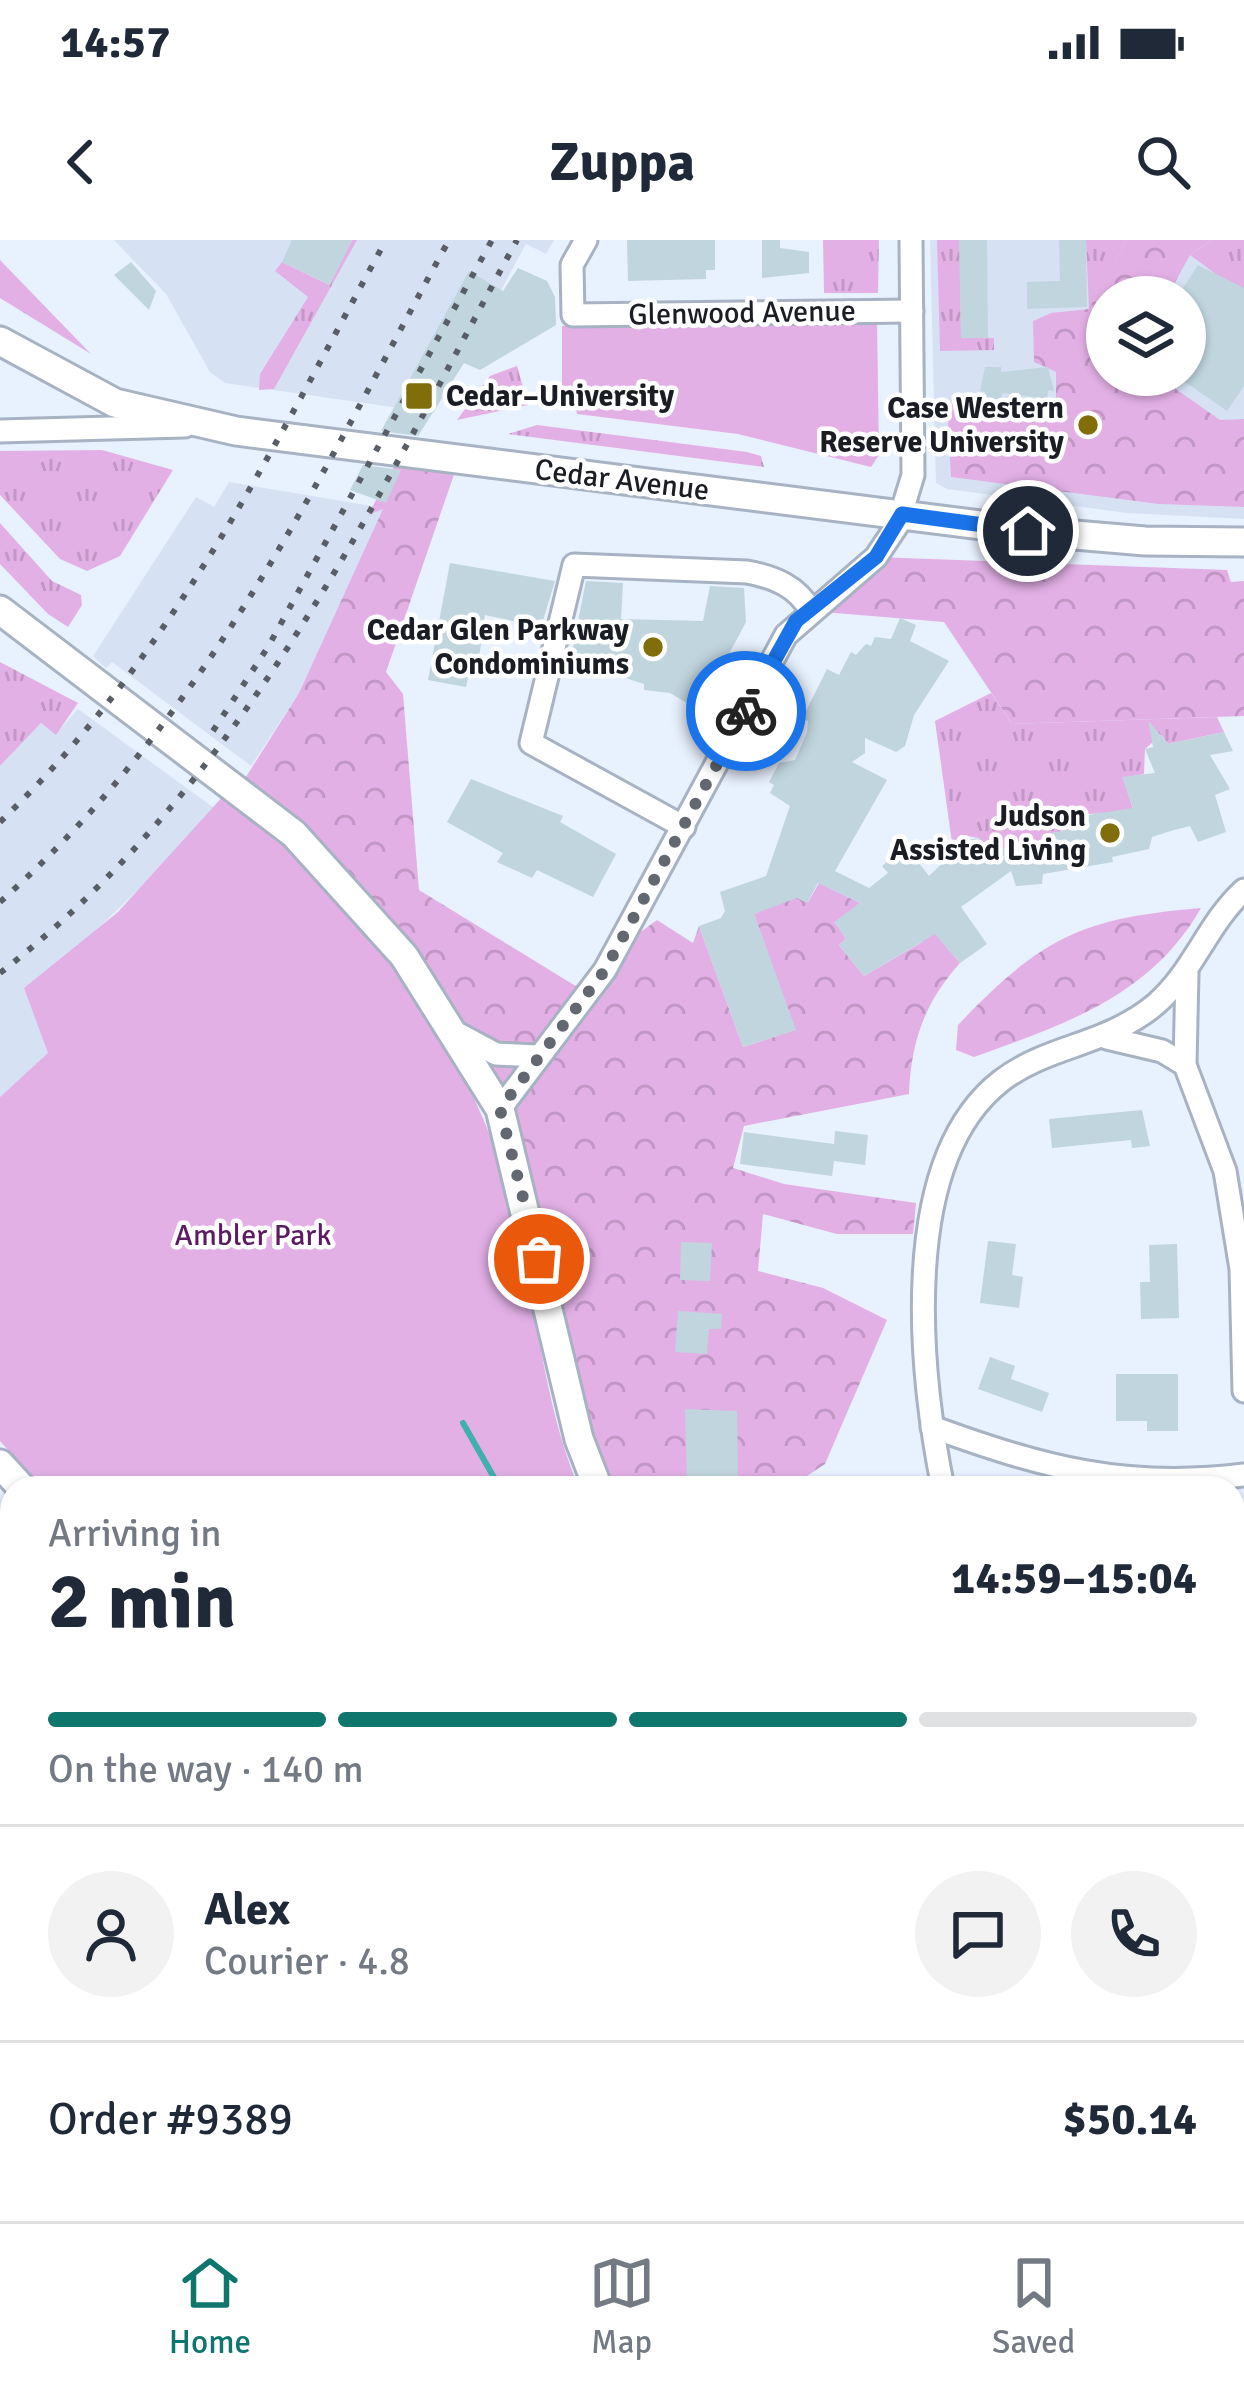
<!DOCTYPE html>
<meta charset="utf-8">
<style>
:root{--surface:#fff;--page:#f2f2f3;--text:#1f2937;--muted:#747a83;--line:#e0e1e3;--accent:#0f766e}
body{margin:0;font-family:Signika,sans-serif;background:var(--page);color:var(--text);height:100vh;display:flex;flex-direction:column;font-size:45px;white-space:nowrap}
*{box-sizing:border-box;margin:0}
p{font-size:39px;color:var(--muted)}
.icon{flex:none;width:66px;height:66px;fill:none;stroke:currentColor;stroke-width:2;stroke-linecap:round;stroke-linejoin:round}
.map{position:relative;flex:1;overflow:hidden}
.drawer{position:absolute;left:0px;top:1236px;width:1245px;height:747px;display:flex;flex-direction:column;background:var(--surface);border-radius:36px 36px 0 0;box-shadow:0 3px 9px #0004}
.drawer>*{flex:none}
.tools{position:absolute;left:1086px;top:36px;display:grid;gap:24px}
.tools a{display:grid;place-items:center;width:120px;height:120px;border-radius:50%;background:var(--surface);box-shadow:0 3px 9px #0004;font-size:60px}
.pin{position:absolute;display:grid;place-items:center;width:102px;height:102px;color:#fff;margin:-51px;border:6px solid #fff;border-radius:50%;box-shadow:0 3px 12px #0007}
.courier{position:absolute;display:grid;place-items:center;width:120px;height:120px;margin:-60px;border:9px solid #1a73e8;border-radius:50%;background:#fff;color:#222;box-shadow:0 3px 15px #0007}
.head em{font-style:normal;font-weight:700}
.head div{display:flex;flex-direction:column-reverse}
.head{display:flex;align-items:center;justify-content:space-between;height:204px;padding:0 48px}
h1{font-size:78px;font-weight:700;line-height:90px}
.bar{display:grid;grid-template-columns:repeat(4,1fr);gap:18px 12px;align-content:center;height:144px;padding:0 48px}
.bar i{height:15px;border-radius:9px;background:var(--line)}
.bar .current{background:var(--accent)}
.bar p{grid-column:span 4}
.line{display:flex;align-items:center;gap:30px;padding:0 48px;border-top:3px solid var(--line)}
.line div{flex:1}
.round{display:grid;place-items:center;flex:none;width:126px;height:126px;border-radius:63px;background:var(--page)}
.status{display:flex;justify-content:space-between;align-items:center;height:84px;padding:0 60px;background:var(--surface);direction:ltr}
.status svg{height:33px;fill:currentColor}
header{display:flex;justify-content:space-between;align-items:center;height:156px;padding:0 48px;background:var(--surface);font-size:54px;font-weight:700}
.menu{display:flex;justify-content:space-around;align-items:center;height:168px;border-top:3px solid var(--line);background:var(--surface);font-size:33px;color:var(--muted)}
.menu a{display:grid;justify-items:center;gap:6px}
.menu .current{color:var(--accent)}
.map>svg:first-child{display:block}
.built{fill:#d6e2f3;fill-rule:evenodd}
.grass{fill:url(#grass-tufts)}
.forest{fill:url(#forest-crowns)}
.green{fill:#e3b0e6}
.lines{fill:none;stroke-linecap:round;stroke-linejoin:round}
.stream{stroke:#40afae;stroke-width:6}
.building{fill:#c0d5de}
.minor-casing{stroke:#a7b2c2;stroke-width:27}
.major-casing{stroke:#a7b2c2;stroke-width:33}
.minor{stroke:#fff;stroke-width:21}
.major{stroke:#fff;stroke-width:27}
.rail{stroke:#595e66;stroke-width:6;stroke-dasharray:6 12;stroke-linecap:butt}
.done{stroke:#626770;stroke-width:12;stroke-dasharray:0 21.6}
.route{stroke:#1a73e8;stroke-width:15}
.poi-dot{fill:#816e0a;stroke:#fff;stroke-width:4.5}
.labels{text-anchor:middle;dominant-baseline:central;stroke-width:9;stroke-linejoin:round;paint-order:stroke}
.street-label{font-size:30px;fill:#1a1d23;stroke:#fff}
.poi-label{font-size:30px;font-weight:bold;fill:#1a1d23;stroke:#fff;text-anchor:end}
.park-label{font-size:30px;fill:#5c1c61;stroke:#fff}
</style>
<div class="status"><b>14:57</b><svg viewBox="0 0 49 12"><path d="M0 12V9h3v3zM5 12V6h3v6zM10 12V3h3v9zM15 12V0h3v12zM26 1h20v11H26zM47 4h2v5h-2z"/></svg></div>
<header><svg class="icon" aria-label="back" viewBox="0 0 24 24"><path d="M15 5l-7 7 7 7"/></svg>Zuppa<svg class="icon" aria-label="search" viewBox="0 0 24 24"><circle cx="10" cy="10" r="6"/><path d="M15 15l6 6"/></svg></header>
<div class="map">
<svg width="1244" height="1981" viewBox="0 0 1244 1981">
<defs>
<pattern id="grass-tufts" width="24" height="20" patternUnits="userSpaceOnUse" patternTransform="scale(3)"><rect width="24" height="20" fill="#e3b0e6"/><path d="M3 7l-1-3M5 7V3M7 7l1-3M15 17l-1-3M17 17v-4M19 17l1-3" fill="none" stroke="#c297c5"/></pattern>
<pattern id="forest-crowns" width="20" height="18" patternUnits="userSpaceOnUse" patternTransform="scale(3)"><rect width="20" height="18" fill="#e3b0e6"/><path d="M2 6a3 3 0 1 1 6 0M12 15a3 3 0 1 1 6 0" fill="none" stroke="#c297c5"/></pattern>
</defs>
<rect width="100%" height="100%" fill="#e8f1fe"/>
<!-- built -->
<g class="built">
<polygon points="114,0 554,0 546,14 526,4 434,173 225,143 210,132 166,54"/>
<path d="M930 0H1244V279L1127 273 947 249 936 243ZM1107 57H1185V135H1107Z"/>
<polygon points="229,242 384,268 299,453 251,526 112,422 106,428 93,416 196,257 214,267"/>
<polygon points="78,469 214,568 165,624 74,711 48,814 0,857 0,526 41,483 56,494"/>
</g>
<!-- grass -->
<g class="grass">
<polygon points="352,0 357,0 274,149 259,150 260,134 308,57 275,31 282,22 329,45"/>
<polygon points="823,0 879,0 878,53 824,53"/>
<polygon points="937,0 960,0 961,98 994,98 994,110 940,111"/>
<polygon points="1086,0 1127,0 1089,70"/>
<polygon points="1212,0 1244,0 1244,55 1190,15"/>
<polygon points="0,20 91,114 0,58"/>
<polygon points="517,126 528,165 457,180 490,136"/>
<polygon points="537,185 747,212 761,216 764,227 508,194"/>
<polygon points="102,210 173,230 120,316 87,331 60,319 0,255 0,211"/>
<polygon points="0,283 52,341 81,355 82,365 68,387 48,374 0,324"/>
<polygon points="0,422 78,463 56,495 41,483 0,526"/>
<polygon points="991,453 1012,484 1217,477 1224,492 1168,504 1161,495 1145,509 1144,534 1123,538 1134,572 1088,574 1079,588 1042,595 1044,603 983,611 979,598 960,595 953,610 935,481"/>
</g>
<!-- forest -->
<g class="forest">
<polygon points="1127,0 1212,0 1190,15 1167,57 1107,57 1107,135 1156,135 1220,180 1244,179 1244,267 1159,264 951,237 947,161 958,167 1056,165 1056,132 1034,122 1033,81 1051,73 1089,69"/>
<path d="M402 212 459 220 386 432 403 454 419 650 587 753 636 677 642 691 657 680 693 703 699 686 743 807 795 790 754 674 793 656 808 662 819 643 860 663 835 682 846 699 839 705 864 736 922 702 927 684 960 723C925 762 911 801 909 854L744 886 733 928 784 944 916 963 913 994H837L763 974 758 1031 823 1048 887 1080 825 1224 789 1248H598L529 975 453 791 239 548 299 453 383 269 368 275Z"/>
<polygon points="876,317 1227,330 1231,342 1244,341 1244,476 1012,484 944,382 811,371"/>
<path d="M1201 668C1151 756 1065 784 974 817L956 810 958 785C1041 698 1081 678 1201 668Z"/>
<polygon points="12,1435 12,1678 0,1690 0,1453"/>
</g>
<!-- green -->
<g class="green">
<polygon points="877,80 879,215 871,227 738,194 577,174 576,167 562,165 562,86"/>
<path d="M225 554C359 657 480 815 517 983 537 1071 544 1165 579 1248H42L0 1201V857L48 813 24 748 118 672Z"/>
<polygon points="1244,1590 1244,1706 1233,1690 1233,1591"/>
<polygon points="1233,1759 1244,1783 1244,1910 1233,1909"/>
<polygon points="589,1971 970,1971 951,1981 600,1981"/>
</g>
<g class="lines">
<!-- stream -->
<polyline class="stream" points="463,1183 500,1248"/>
</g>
<!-- building -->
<g class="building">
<polygon points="292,0 352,0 330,45 282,22"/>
<polygon points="627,0 715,0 715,30 706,30 706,39 628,41"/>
<polygon points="762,0 780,0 780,8 809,12 809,33 762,38"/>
<polygon points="959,0 987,0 988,98 961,98"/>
<polygon points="1059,0 1086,0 1087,67 1027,69 1027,42 1060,41"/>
<polygon points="131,22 156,51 149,70 114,35"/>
<polygon points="1198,25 1244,48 1244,146 1227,171 1185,142 1185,57 1177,57"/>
<polygon points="518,28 547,41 555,57 556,85 480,130 464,123 418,196 381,191 469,31 503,51"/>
<polygon points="985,127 1001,127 1001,132 1048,127 1054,151 1048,150 1047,159 1002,153 1002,159 985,159 985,152 980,151"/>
<polygon points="363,225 401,230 386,263 350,250"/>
<polygon points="450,323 555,341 541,387 485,375 476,439 468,438 466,447 428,440"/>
<polygon points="586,341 623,343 621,379 703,381 710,346 744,348 746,382 699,470 670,453 644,450 644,444 616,435 592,416 572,412"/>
<polygon points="900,378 916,385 910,401 949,421 914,475 905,506 896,512 865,498 865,513 852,522 887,540 835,631 869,648 888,633 882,626 905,606 929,636 957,609 965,610 964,600 980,598 983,611 1044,603 1041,595 1079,588 1088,575 1133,568 1122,537 1155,533 1145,509 1153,507 1148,480 1168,504 1224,492 1233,511 1210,515 1230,549 1215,555 1226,592 1198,602 1190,586 1174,590 1152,597 1149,609 1112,617 1113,622 1043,634 1042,644 1016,646 1011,631 961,667 987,704 960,723 935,694 864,736 839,705 846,699 834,682 860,663 818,643 807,663 797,658 754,674 796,790 743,807 699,686 721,678 725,671 720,652 766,636 790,566 770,553 774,545 769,542 779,523 795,520 807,492 808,481 802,479 827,429 839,435 851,412 856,415 866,404 871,406 875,397 891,399"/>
<polygon points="471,539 563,576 560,582 616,614 593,657 537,630 532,638 497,622 503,613 447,582"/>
<polygon points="1142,870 1150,906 1132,908 1131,900 1052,908 1049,879"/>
<polygon points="835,891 868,895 865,925 834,921 832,936 740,924 744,892 834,904"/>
<polygon points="988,1001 1016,1004 1012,1035 1023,1037 1019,1068 980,1063"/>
<polygon points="681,1002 712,1003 710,1041 680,1040"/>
<polygon points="1177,1004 1179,1078 1141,1079 1140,1042 1150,1042 1149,1005"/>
<polygon points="678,1071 722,1074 721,1089 709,1089 707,1114 675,1112"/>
<polygon points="990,1117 1015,1126 1011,1139 1049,1153 1042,1172 978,1149"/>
<polygon points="1116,1134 1178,1134 1178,1191 1147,1191 1147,1181 1116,1181"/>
<polygon points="685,1169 737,1171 738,1239 687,1242"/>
</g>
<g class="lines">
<!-- minor casing -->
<g class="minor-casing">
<g id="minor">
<polyline points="586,0 572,25 573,75 912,71"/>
<polyline points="0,191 185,186"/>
<path d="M684 587 531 503 574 325 747 332C774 337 797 346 811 371"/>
<polyline points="1187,733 1185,825 1225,931 1241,1029 1244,1151"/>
<polyline points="453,791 496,814 536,816"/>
<polyline points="1107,798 1162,811 1185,825"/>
<polyline points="500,869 605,730 786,395 876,317 898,284 913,235 911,0"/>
<path d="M932 1187C1042 1227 1125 1250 1244 1235"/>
<path d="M943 1248C920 1134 897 922 1001 841 1047 805 1106 806 1156 764 1194 731 1207 684 1244 650"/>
</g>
</g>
<!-- major casing -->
<g class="major-casing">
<g id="major">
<polyline points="0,101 115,163 236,191 1028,291 1145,301 1244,302"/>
<polyline points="0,370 294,594 404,716 500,869 579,1199 598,1248"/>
<polyline points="0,1224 22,1248"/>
<polyline points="1233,1572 1244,1570"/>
<polyline points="1233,1718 1244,1734"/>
<polyline points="564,1971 574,1981"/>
</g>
</g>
<!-- minor -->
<use href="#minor" class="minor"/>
<!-- major -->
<use href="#major" class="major"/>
<!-- rail -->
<g class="rail">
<polyline points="213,491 268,407 492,0"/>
<path d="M0 582C172 418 274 205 386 0"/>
<path d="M0 662C208 477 318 239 449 0"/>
<path d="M0 733C244 544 373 264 517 0"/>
</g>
</g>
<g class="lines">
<!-- done -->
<polyline class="done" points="539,1019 500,869 605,730 746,471"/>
<!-- route -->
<polyline class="route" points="746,471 796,381 876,317 902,274 1028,291"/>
</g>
<!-- markers -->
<g class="poi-dot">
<rect x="404" y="141" width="30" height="30" rx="6"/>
<circle cx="1088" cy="185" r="12"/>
<circle cx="653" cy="407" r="12"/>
<circle cx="1110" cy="593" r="12"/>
</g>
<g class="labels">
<!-- street labels -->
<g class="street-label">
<text transform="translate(742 73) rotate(-1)">Glenwood Avenue</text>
<text transform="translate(622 240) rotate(7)">Cedar Avenue</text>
</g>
<!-- poi labels -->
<g class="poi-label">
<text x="446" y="156" text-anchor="start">Cedar–University</text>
<text x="1064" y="168">Case Western<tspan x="1064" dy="34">Reserve University</tspan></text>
<text x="629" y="390">Cedar Glen Parkway<tspan x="629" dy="34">Condominiums</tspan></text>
<text x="1086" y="576">Judson<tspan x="1086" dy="34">Assisted Living</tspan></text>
</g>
<!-- park labels -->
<g class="park-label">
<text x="253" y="995">Ambler Park</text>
</g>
</g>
</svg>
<div class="tools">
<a><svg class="icon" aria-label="layers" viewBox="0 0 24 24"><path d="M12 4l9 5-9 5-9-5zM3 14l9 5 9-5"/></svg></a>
</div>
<div class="pin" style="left:539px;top:1019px;background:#ea580c"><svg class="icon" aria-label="bag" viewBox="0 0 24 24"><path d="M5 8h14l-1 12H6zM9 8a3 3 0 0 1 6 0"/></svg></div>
<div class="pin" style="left:1028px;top:291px;background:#1f2937"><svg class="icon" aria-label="home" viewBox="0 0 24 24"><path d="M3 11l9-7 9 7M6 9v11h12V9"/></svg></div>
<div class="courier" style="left:746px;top:471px"><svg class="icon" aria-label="bike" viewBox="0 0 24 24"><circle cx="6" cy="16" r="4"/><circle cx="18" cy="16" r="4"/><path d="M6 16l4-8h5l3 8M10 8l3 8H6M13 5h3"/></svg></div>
<section class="drawer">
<div class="head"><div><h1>2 min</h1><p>Arriving in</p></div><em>14:59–15:04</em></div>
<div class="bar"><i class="current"></i><i class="current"></i><i class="current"></i><i></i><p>On the way · 140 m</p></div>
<div class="line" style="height:216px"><a class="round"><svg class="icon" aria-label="person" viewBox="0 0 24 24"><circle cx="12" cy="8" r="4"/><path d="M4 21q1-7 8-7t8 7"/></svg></a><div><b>Alex</b><p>Courier · 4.8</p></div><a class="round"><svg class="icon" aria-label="chat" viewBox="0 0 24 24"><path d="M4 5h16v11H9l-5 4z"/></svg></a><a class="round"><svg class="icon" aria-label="phone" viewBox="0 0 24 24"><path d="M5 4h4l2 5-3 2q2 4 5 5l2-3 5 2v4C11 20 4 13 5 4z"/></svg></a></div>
<div class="line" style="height:156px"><div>Order #9389</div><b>$50.14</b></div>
</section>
</div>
<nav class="menu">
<a class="current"><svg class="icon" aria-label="home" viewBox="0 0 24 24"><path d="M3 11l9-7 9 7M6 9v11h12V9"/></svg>Home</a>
<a><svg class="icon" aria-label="map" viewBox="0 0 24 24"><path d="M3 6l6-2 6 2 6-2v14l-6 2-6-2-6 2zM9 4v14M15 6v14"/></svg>Map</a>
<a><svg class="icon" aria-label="saved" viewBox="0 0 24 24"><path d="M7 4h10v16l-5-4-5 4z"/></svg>Saved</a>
</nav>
